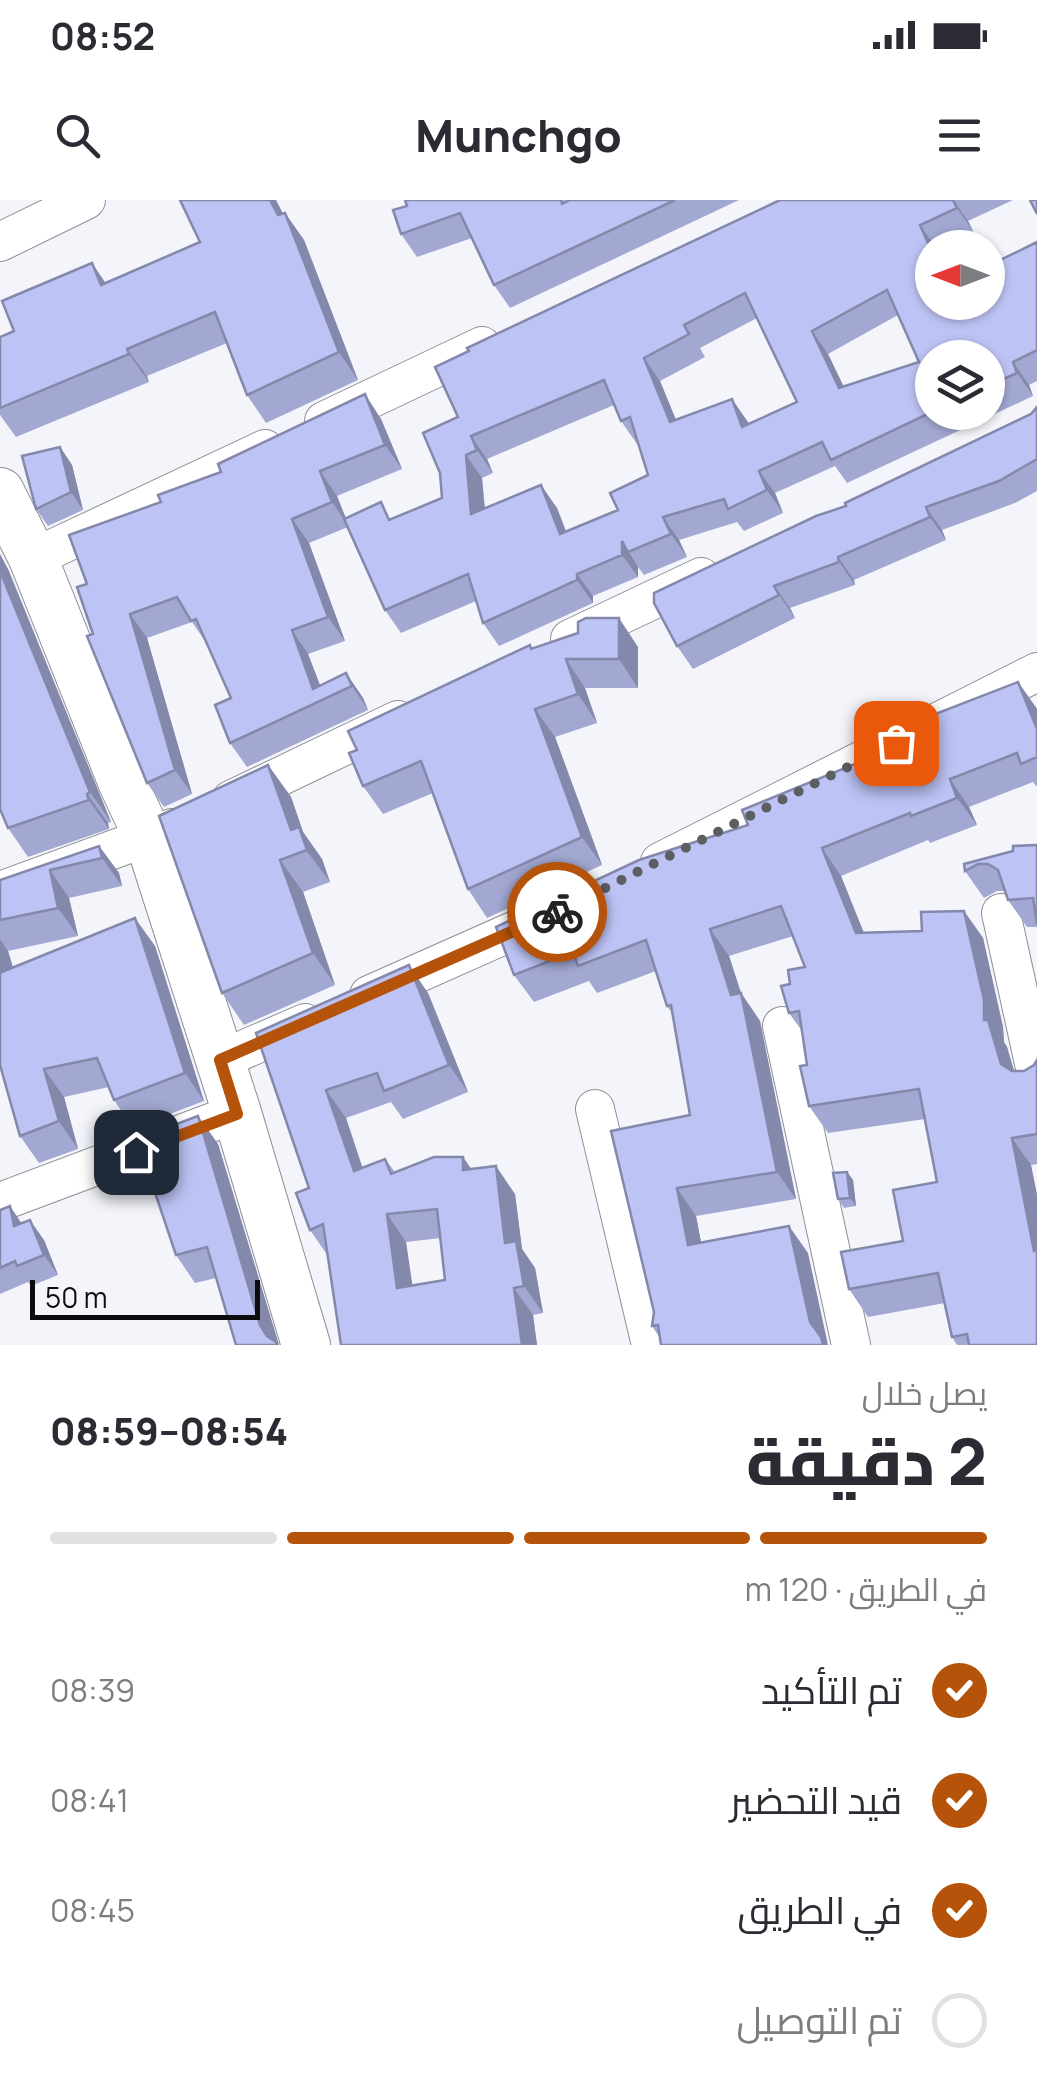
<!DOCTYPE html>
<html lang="ar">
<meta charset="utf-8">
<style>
:root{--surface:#fff;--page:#f2f2f3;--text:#2b2b33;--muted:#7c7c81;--line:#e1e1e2;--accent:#b45309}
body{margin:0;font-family:Manrope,Cairo,sans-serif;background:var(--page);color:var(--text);direction:rtl;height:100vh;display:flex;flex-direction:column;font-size:38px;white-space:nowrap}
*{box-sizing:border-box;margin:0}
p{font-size:32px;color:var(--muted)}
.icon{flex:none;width:55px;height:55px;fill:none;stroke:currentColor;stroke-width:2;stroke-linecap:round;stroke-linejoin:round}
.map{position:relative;height:1145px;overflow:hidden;direction:ltr}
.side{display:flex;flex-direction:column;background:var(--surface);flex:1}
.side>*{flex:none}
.needle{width:65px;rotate:270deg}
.tools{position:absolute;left:915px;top:30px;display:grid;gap:20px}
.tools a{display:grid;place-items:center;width:90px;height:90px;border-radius:50%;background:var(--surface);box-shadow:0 2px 8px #0004;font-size:50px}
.scale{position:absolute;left:30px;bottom:25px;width:230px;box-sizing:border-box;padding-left:10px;border:5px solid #0c0c0e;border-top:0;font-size:28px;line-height:35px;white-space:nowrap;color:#0c0c0e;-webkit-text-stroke:8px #f4f5fb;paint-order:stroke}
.pin{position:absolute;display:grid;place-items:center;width:85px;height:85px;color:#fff;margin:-42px;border-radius:20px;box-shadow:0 5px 15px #0006}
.courier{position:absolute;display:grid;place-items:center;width:100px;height:100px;margin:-50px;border:8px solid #b45309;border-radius:50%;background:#fff;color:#222;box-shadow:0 2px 12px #0007}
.head em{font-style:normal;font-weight:800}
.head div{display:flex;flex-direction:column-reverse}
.head{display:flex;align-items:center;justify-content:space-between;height:170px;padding:0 50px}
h1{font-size:65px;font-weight:800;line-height:75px}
.bar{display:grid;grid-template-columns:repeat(4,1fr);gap:15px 10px;align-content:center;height:120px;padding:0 50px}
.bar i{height:12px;border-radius:8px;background:var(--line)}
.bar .on{background:var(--accent)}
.bar p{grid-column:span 4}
ol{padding:0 50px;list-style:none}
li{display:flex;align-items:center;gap:30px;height:110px}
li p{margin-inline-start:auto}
li .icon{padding:10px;border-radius:50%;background:var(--accent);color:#fff;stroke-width:4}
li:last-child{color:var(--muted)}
li i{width:55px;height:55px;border:5px solid var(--line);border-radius:50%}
.status{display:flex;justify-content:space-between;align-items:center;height:70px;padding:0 50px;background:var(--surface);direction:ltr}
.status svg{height:28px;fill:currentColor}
header{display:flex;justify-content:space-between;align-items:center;height:130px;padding:0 50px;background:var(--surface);font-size:45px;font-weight:800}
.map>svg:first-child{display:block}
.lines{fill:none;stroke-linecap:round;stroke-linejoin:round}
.minor-casing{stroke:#8e8f94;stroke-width:40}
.tertiary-casing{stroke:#8e8f94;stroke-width:50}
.minor{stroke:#fff;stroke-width:38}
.tertiary{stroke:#fff;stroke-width:48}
.wall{fill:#a3a8d2;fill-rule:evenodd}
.shaded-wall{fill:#8488ab}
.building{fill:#bdc3f4;stroke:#8488ab;stroke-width:2.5;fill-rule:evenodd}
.done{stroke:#5d5e61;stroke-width:10;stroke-dasharray:0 18}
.route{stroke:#b45309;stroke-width:12}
</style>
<div class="status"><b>08:52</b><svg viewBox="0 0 49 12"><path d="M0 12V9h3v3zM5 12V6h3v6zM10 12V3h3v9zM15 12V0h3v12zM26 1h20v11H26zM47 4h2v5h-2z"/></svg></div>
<header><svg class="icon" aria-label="menu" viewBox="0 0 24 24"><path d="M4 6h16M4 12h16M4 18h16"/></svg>Munchgo<svg class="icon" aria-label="search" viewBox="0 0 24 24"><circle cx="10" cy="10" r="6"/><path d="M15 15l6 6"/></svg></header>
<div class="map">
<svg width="1037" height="1145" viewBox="0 0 1037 1145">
<rect width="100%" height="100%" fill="#f4f5fb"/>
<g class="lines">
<!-- minor casing -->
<g class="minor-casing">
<g id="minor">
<polyline points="0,42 86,0"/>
<polyline points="324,221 482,146"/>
<polyline points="33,358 265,249"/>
<polyline points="570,439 701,377"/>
<polyline points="231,600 398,520"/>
<polyline points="660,662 1037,472"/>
<polyline points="0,691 172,628"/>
<polyline points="1001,713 1037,877"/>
<polyline points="369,795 547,716"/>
<polyline points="782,826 851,1145"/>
<polyline points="220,860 305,823"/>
<polyline points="595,909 651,1145"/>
<polyline points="0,1002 237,913"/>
</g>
</g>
<!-- tertiary casing -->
<g class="tertiary-casing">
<polyline id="tertiary" points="0,292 33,358 122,581 149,639 237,913 306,1145"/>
</g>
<!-- minor -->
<use href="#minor" class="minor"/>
<!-- tertiary -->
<use href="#tertiary" class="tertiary"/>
</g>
<!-- wall -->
<g class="wall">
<polygon points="180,0 276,0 283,14 285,13 304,40 358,180 266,223 247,195 227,143 147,176 149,182 16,237 0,215 0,137 106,83 200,42"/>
<polygon points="405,0 739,0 510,108 494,85 472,38 417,57 401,34 407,6"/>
<path d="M780 0H1013L968 21 973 31 937 48H932V102L1037 42V181L1029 185 1033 196 847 283 835 266 775 293 783 313 744 331 737 322 679 340 687 357 644 375 638 367V377L593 396V403L499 446 483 423 476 401 401 433 385 410 348 327 309 343 345 441 308 454 320 486 346 473 363 498 368 510 247 567 230 543 231 498 207 444 192 422 147 438 192 594 164 607 147 583 93 434 87 384 161 302 381 219 402 269 337 296 346 318 393 319 442 298 469 151ZM898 115 919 162 843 186 828 154ZM757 118 797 202 749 224 748 222 675 219 660 181 705 157 700 148ZM988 158V212H932ZM614 205 621 221 637 244 639 243 648 275 618 310 566 332 557 308H485L482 278 493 273 487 259Z"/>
<polygon points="1037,207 1037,291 1015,303 942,330 946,340 854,380 855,385 790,408 795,418 693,469 677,446 846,306 1031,214"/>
<polygon points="60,247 72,265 83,310 48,326 36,309"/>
<polygon points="8,369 111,622 108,623 109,629 28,657 8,628"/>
<polygon points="638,447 638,488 585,488 597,523 555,537 602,665 487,718 468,689 433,593 383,614 363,586 357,550 532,449"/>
<polygon points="1018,482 1037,509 1037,587 1033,582 969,607 977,625 930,643 928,640 841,676 864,733 922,731 964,711 983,738 1003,827 1004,842 1007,847 1014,871 1024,871 1034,865 1037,860 1037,964 1031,965 1037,995 1037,1145 957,1145 952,1137 945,1103 868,1117 849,1089 903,1041 937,982 925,919 828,933 809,906 807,865 802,831 789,813 790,784 805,767 793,736 729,756 741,793 760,821 796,999 696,1016 701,1043 808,1053 660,1138 652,1126 690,915 673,814 667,806 656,771 597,793 589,781 534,802 514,775 748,625 926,535"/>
<polygon points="268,565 291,597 303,632 322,659 330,682 303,692 335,785 244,825 222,793"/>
<polygon points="1037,645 1037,727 1027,727 1008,700 1005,691 997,691 984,698 965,671 964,664"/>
<polygon points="99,646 119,673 122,686 69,698 78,736 8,751 13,767 155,746 204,901 133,928 114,900 109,887 64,897 78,949 39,963 20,936 0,865 0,680"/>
<path d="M428 793 468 892 403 919 391 902 346 918 362 968 385 959 395 972 463 957 471 969 515 994 522 1049 535 1068 543 1113 533 1115 537 1145H341L328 1056 310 1030 309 988 256 833ZM441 1038 445 1080 412 1086 406 1042Z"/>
<polygon points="198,916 218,944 279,1145 236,1145 216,1078 195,1083 176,1055"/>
<polygon points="847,972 853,980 856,1006 844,1008 838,999"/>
<polygon points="0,1010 22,1023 44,1040 58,1075 31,1086 28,1082 0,1094"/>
</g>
<!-- shaded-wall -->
<g class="shaded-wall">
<polygon points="270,0 276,0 295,38 285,13 304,40 358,180 339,152"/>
<polygon points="953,0 968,21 973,31 957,8"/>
<polygon points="920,25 936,48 932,48 932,52"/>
<polygon points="92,63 111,91 101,85"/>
<polygon points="812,131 828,154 855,210 839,188"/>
<polygon points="127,149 147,176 149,182 129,154"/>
<polygon points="644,158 660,181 686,244 670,222"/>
<polygon points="1013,162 1029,185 1033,196 1017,173"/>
<polygon points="365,194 381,219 402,269 385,245"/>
<polygon points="732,199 748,222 758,250 742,227"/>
<polygon points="471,236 487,259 493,273 477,250"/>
<polygon points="60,247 72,265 83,310 71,292"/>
<polygon points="466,255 482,278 487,337 471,314"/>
<polygon points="320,271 337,296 349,327 332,302"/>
<polygon points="759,271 775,293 783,313 767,290"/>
<polygon points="541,285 557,308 576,357 560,334"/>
<polygon points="926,307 942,330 946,340 930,317"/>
<polygon points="663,317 679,340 687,357 671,334"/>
<polygon points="292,319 309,343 345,441 328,417"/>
<polygon points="622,341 638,367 638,377 622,355"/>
<polygon points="0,354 8,369 111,622 90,592 0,371"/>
<polygon points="838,357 854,380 855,385 839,362"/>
<polygon points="577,374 593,396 593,403 577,380"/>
<polygon points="774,386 790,408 795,418 779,395"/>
<polygon points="130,414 147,438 192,594 175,570"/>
<polygon points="619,418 638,447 638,488 619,459"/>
<polygon points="292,430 308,454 325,498 313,489"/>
<polygon points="566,459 585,488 597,523 578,494"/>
<polygon points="346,473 363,498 368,510 352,486"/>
<polygon points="1018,482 1037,509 1037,530"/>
<polygon points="535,509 555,537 602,665 582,637"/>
<polygon points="268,565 291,597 303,632 322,659 330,682 291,630"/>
<polygon points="950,579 969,607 977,625 957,598"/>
<polygon points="87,594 108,623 109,629 89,600"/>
<polygon points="99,646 119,673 122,686 102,658"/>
<polygon points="822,648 841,676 875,761 856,733"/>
<polygon points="280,660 303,692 335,785 313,753"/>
<polygon points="50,670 69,698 78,736 58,708"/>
<polygon points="964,711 983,738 1003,827 1004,842 1007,847 1020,891 1001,864 984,820"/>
<polygon points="135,718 155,746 204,901 185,873"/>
<polygon points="710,729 729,756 742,796 741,793 760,821 796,999 777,972 731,795"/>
<polygon points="0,739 8,751 22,799 2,772 0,764"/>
<polygon points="409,765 428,793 468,892 449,865"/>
<polygon points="44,869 64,897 78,949 59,921"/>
<polygon points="326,890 346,918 373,999 354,971"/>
<polygon points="198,916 218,944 279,1145 273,1145 260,1125"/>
<polygon points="1012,938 1031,965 1037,995 1037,1055 1034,1051"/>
<polygon points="463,957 482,985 463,970"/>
<polygon points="496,966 515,994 522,1049 535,1068 543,1113 524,1086 505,1043"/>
<polygon points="847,972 853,980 856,1006 850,998"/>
<polygon points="677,988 696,1016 707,1073 688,1045"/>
<polygon points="10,1006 24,1027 14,1026"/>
<polygon points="387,1014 406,1042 417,1116 397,1088"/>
<polygon points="30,1020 44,1040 58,1075 44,1055"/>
<polygon points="789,1026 808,1053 828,1145 823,1145 810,1122"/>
<polygon points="514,1088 533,1115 537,1145 522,1145"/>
</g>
<!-- building -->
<g class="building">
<polygon points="180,0 270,0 278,15 285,13 339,152 247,195 215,112 127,149 129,154 0,208 0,137 14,131 2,101 92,63 101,85 200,42"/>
<polygon points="405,0 561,0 562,4 570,0 675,0 494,85 460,13 401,34 393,10 407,6"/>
<path d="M780 0H953L957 8 920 25 932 52V102H988V66L1037 42V150L1013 162 1017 173 988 186V158H932V212L831 260 822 242 759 271 767 290 728 309 724 299 663 317 671 334 628 352 622 341V355L577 374V380L483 423 468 374 385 410 344 319 381 302 389 320 442 298 440 273 423 233 458 217 435 167 469 151 467 148ZM887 90 919 162 839 188 812 131ZM745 93 797 202 742 227 732 199 670 222 644 158 689 134 684 125ZM604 180 621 221 630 217 648 275 610 293 618 310 560 334 541 285 471 314 466 255 477 250 471 236Z"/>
<polygon points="1030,0 1037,0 1037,14"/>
<polygon points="365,194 385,245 320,271 332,302 292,319 328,417 292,430 313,489 346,473 352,486 230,543 215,505 231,498 196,419 191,421 177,397 130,414 175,570 147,583 87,436 93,434 77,387 87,384 69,335 161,302 158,295 221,272 218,264"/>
<polygon points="1037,207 1037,259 999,281 926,307 930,317 838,357 839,362 774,386 779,395 677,446 654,403 654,393 816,316 846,306 845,303 1031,214"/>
<polygon points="60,247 71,292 36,309 22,256"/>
<polygon points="0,371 90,592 87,594 89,600 8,628 0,609"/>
<polygon points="586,418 619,418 619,459 566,459 578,494 535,509 582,637 468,689 421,561 363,586 349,553 357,550 348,531 530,445 531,449 578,433 578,422"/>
<polygon points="1018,482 1037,529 1037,557 1021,564 1017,553 950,579 957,598 911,616 910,613 822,648 856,733 922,731 921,712 964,711 984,800 984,820 988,820 1001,864 1012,871 1024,871 1034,865 1037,860 1037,934 1012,938 1034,1051 1037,1050 1037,1145 969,1145 967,1134 952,1137 938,1073 849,1089 841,1052 903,1041 893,990 937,982 919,889 809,906 800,866 807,865 799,811 789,813 781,786 790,784 788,770 805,767 781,706 710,729 731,795 741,793 777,972 677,988 688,1045 789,1026 810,1122 821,1137 823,1145 661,1145 658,1125 652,1126 654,1112 611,931 690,915 671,805 667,806 646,740 578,766 573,752 514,775 496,727 639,660 748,625 742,610 926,535 920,520"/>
<polygon points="268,565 291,630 299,627 307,650 280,660 313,753 222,793 159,616"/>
<polygon points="1037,645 1037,724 1033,698 1008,700 998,670 988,664 978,664 965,671 964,664 1013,651 1013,646"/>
<polygon points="99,646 102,658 50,670 58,708 0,720 0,680"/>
<polygon points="135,718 185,873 114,900 97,858 44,869 59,921 20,936 0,865 0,764 2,772"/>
<path d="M409 765 449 865 384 891 377 873 326 890 354 971 385 959 391 974 434 957H463V970L496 966 505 1043 516 1041 524 1086 514 1088 522 1145H341L323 1024 310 1030 296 993 309 988 256 833ZM437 1009 445 1080 397 1088 387 1014Z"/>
<polygon points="198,916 260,1125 267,1136 276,1142 277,1145 236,1145 207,1047 176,1055 137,939"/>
<polygon points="847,972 850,998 838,999 833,973"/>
<polygon points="10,1006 14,1026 30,1020 44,1055 17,1066 15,1061 0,1068 0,1010"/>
</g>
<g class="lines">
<!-- done -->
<polyline class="done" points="557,712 896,543"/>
<!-- route -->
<polyline class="route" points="136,952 237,914 220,860 557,712"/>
</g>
</svg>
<div class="tools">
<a><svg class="needle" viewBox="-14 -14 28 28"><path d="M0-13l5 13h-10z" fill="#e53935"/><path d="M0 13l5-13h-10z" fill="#7c7c81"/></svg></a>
<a><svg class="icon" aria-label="layers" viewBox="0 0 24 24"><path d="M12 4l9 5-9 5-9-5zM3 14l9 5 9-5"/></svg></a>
</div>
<div class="scale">50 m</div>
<div class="pin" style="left:896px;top:543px;background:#ea580c"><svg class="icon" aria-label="bag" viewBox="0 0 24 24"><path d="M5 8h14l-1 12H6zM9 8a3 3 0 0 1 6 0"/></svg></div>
<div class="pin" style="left:136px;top:952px;background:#1f2937"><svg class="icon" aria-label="home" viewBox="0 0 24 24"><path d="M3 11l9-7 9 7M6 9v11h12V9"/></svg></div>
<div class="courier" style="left:557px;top:712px"><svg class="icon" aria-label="bike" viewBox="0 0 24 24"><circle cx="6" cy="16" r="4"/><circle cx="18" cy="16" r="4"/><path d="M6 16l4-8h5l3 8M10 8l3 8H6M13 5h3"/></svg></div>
</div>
<section class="side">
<div class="head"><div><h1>2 دقيقة</h1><p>يصل خلال</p></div><em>08:54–08:59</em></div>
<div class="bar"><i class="on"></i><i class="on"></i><i class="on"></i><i></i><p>في الطريق · 120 m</p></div>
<ol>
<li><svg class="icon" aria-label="check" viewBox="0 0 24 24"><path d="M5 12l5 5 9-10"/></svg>تم التأكيد<p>08:39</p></li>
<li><svg class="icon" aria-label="check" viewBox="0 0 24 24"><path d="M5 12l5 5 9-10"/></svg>قيد التحضير<p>08:41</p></li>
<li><svg class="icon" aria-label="check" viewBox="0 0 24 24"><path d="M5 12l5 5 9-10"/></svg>في الطريق<p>08:45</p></li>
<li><i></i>تم التوصيل</li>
</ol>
</section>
